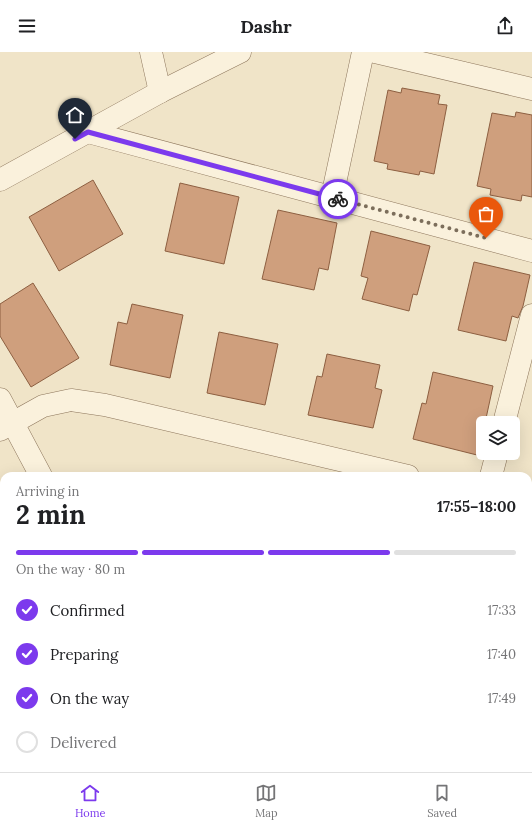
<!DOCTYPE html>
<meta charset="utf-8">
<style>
:root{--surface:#fff;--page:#f6f6f6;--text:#202124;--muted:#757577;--line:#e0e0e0;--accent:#7c3aed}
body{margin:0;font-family:Lora,serif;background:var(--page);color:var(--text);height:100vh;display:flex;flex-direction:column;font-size:15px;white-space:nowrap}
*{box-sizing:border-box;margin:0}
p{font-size:13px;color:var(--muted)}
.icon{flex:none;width:22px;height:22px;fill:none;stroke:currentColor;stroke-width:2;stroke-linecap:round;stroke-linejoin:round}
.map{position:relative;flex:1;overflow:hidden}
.drawer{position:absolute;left:0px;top:420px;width:532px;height:300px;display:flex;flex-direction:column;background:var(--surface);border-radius:12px 12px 0 0;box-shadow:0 4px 16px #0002}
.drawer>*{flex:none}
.tools{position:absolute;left:476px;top:364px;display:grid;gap:8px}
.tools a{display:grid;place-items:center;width:44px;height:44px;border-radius:6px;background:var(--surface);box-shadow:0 4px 16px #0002;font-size:20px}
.pin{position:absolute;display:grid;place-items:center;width:34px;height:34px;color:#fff;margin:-41px -17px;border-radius:50% 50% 50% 0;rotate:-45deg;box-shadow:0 0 4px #0007}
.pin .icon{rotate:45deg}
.courier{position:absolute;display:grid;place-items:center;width:40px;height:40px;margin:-20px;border:3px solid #7c3aed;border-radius:50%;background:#fff;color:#222;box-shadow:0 1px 5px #0007}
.overview em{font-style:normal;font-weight:700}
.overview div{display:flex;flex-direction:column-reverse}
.overview{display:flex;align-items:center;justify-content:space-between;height:68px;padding:0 16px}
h1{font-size:26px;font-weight:700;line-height:30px}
.bar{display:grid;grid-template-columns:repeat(4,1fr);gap:6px 4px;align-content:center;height:48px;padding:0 16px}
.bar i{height:5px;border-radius:3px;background:var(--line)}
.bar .current{background:var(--accent)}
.bar p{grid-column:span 4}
ol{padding:0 16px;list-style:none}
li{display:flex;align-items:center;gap:12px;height:44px}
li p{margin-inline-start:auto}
li .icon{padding:4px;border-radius:50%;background:var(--accent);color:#fff;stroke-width:4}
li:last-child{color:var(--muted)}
li i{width:22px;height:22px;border:2px solid var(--line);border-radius:50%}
header{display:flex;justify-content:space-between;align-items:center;height:52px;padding:0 16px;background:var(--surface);font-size:18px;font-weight:700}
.tabs{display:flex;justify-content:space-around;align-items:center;height:56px;border-top:1px solid var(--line);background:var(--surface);font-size:11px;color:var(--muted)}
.tabs a{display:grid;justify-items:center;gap:2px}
.tabs .current{color:var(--accent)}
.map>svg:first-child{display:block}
.building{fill:#cf9f7d;stroke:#8d5f41}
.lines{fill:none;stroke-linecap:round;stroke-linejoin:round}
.minor-casing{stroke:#8d765c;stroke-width:23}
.tertiary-casing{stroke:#8d765c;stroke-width:23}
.minor{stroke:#faf1dc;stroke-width:22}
.tertiary{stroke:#faf1dc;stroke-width:22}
.done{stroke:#7c6e5b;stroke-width:4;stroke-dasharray:0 7.2}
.route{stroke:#7c3aed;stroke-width:5}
</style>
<header><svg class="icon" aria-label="menu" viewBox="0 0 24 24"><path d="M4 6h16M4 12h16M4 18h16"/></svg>Dashr<svg class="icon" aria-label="share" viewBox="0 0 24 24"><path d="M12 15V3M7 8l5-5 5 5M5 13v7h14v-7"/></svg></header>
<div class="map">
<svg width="532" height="720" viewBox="0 0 532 720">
<rect width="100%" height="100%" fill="#f0e4c8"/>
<!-- building -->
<g class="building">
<polygon points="402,36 440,43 438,52 447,53 434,122 420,119 419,123 387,117 388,112 374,109 388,38 401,41"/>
<polygon points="516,60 532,63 532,145 522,143 521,149 490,143 491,137 477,134 492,61 515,65"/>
<polygon points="93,128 123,182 59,219 29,165"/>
<polygon points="180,131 239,145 224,212 165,199"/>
<polygon points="278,158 337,171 328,218 319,216 314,238 262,227"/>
<polygon points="371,179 430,194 417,243 413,242 409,259 362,247 368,226 361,224"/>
<polygon points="474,210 530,223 523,254 518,266 512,264 506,289 458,278"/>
<polygon points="33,231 79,306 31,335 0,284 0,252"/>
<polygon points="132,252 183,263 170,326 110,313 118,270 127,272"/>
<polygon points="219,280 278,292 265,353 207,341"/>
<polygon points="327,302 380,313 375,336 382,338 373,376 308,363 317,324 322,325"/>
<polygon points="433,320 493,334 485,371 483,371 477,403 413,387 422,351 426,352"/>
</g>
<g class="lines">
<!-- minor casing -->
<g class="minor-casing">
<g id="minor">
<polyline points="151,0 160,40"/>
<polyline points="375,0 532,37"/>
<polyline points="88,80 532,199"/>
<polyline points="332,145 363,0"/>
<polyline points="0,347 41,424"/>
<polyline points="504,371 532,263"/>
<polyline points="0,378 43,354 71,348 105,353 408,424"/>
<polyline points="491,424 497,401"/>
<polyline points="528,452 532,453"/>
<polyline points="0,681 4,678"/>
<polyline points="528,691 532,692"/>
<polyline points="531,720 532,715"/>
</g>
</g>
<!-- tertiary casing -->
<g class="tertiary-casing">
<polyline id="tertiary" points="0,128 160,40 240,0"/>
</g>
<!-- minor -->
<use href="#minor" class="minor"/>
<!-- tertiary -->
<use href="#tertiary" class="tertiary"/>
</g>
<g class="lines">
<!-- done -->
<polyline class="done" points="338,147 486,186"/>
<!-- route -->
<polyline class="route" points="75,87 88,80 338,147"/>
</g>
</svg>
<div class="tools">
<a><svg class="icon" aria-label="layers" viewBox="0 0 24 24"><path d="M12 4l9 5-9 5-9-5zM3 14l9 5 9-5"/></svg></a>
</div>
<div class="pin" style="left:486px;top:186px;background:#ea580c"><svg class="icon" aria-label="bag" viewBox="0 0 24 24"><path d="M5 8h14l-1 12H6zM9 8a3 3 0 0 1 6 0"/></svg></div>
<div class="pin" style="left:75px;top:87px;background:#1f2937"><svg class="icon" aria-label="home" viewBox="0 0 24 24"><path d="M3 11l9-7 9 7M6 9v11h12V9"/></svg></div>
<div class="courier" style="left:338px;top:147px"><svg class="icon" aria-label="bike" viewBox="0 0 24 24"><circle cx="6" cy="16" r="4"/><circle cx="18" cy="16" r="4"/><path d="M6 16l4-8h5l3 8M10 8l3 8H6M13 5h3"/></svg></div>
<section class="drawer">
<div class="overview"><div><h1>2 min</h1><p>Arriving in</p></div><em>17:55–18:00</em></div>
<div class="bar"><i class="current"></i><i class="current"></i><i class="current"></i><i></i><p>On the way · 80 m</p></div>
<ol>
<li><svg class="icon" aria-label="check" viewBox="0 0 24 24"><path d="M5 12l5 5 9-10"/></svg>Confirmed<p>17:33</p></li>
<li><svg class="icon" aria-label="check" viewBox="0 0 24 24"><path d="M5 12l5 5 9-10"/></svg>Preparing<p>17:40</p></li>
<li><svg class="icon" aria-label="check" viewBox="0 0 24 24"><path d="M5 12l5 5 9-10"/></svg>On the way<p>17:49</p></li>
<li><i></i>Delivered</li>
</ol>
</section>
</div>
<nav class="tabs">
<a class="current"><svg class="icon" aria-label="home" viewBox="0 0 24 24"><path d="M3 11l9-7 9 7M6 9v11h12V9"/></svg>Home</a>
<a><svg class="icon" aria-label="map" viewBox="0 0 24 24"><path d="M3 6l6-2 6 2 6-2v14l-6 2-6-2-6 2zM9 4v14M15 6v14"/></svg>Map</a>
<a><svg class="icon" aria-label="saved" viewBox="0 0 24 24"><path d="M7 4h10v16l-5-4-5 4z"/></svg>Saved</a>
</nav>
